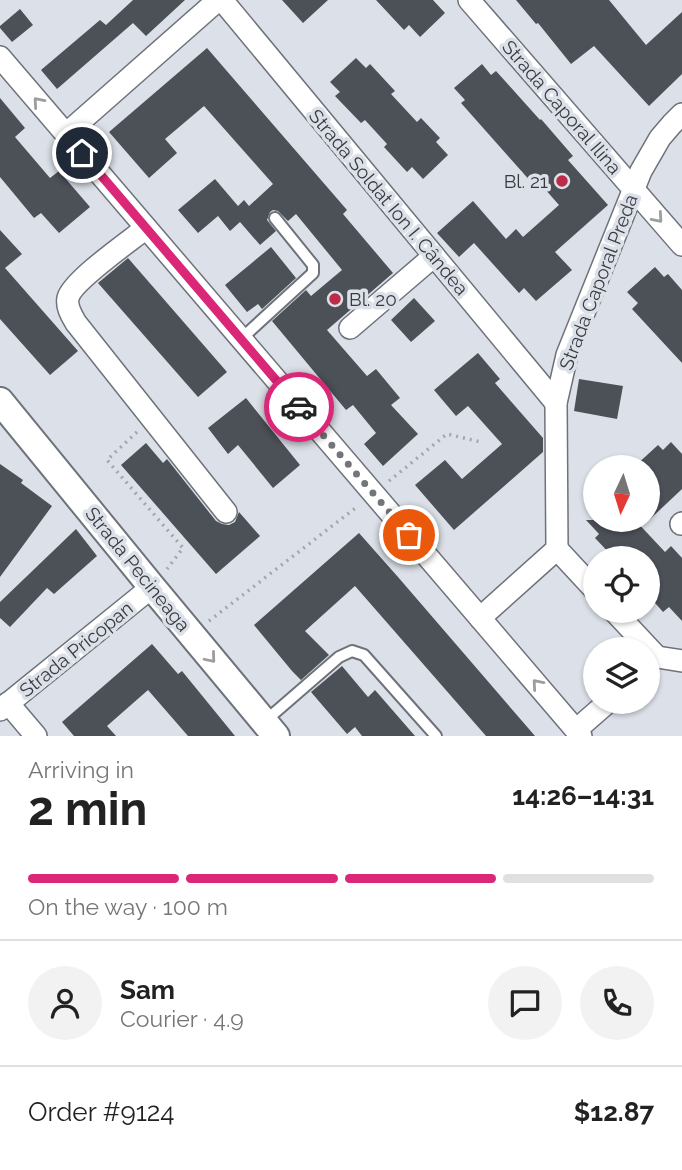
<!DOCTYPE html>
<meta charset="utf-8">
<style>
:root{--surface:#fff;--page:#f2f2f2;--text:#222;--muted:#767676;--line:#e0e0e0;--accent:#db2777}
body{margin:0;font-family:Raleway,sans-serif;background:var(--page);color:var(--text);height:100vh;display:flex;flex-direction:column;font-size:26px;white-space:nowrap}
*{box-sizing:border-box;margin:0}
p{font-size:23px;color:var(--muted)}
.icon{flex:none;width:38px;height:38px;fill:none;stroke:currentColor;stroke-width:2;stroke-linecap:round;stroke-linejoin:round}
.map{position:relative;height:736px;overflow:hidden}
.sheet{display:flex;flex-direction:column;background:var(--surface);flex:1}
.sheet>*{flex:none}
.needle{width:46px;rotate:184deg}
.fabs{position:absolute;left:583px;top:455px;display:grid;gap:14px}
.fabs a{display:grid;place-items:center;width:77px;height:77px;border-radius:50%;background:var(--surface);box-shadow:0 2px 5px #0004;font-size:35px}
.pin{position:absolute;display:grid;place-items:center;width:60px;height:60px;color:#fff;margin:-30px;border:4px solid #fff;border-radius:50%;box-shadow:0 2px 7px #0007}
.courier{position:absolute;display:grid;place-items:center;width:70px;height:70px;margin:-35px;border:5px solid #db2777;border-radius:50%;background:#fff;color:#222;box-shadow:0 2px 9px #0007}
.head em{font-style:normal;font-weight:700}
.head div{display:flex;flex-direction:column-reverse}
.head{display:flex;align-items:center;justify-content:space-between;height:119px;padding:0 28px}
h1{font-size:46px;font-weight:700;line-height:52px}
.bar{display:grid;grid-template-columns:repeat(4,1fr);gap:10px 7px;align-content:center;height:84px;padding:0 28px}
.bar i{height:9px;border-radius:5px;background:var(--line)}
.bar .on{background:var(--accent)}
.bar p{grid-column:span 4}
.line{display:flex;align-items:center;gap:18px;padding:0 28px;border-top:2px solid var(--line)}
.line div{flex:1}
.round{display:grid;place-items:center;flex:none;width:74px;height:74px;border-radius:37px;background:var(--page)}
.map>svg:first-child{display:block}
.building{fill:#4c5057}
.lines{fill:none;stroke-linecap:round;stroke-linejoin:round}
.service-casing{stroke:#6e727a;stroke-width:14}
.minor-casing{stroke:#6e727a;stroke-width:24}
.tertiary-casing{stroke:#6e727a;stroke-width:30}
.path{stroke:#a3a7ad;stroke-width:3.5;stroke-dasharray:2 5;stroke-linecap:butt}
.service{stroke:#fff;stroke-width:10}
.minor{stroke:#fff;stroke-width:21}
.tertiary{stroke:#fff;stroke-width:26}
.oneway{stroke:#9c9d9f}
.done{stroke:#73757a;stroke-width:7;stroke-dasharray:0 12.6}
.route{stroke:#db2777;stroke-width:9}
.poi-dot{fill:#bc2b47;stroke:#dce1e9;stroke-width:2.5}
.labels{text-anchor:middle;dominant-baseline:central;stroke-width:7;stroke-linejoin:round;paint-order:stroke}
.street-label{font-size:19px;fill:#3a3b3f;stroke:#dce1e9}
.poi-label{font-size:19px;fill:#3a3b3f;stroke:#dce1e9;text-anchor:end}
</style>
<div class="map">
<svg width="682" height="736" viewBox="0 0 682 736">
<rect width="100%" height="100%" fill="#dce1e9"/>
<!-- building -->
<g class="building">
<polygon points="133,0 185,0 146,36 133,23 57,89 41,70 100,20 106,25"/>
<polygon points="282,0 328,0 303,23"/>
<polygon points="376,0 433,0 445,13 420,37 409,25 404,30"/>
<polygon points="516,0 609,0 646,45 682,12 682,74 649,106 594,46 571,64 538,23 536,24"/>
<polygon points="20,9 33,25 12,42 0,28 0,26"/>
<polygon points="207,48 347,210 343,214 393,273 327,330 367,376 376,369 400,398 391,405 418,434 383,466 364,444 376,433 353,405 346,410 272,321 306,290 311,296 342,270 296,214 288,221 278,211 273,210 270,212 267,220 276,231 260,245 240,222 230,231 218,216 198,233 178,210 215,179 238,206 244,200 249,206 273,184 204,106 165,139 177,153 149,178 109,132"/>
<polygon points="356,58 366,68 370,64 395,91 391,94 417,122 421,118 440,138 436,142 448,155 423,179 412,167 407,172 384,147 387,144 365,120 361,123 335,96 340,92 330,82"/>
<polygon points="482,64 491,75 496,71 540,120 541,119 573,156 568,160 608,205 555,252 572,270 536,301 524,288 519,293 474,243 459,257 437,233 473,201 506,239 516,229 523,237 559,205 536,179 532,183 461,103 465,100 454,88"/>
<polygon points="0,98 25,128 15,137 50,178 59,171 90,207 59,233 41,213 34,218 0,177"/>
<polygon points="0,230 22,254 5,268 78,351 50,375 0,319"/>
<polygon points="271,247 296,278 262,309 258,304 247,312 225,285"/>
<polygon points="128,258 227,372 198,397 98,283"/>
<polygon points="655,267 664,277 668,274 682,290 682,363 632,309 638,303 627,292"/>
<polygon points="414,298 435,321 411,342 391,320"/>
<polygon points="478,353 500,379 495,383 543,438 543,452 454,530 415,485 445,460 462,479 502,444 468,406 456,416 434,390"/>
<polygon points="579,379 623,386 617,419 574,411"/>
<polygon points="246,398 300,465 273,488 238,445 228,454 208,428"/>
<polygon points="671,442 682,454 682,489 648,521 648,467 634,467 658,445 663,450"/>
<polygon points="146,443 163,463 167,459 216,521 222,524 229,525 235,522 239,512 260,536 216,574 121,465"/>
<polygon points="0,464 23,480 21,483 52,506 0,577"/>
<polygon points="586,520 635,520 665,552 671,546 682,558 682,621 669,607 663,612 648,595 648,558 614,558 595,538 599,534"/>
<polygon points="76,529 97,556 54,594 47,588 10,627 0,618 0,602"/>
<polygon points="359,533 398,577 535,736 486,736 355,586 305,631 329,655 301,680 292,671 254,625"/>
<polygon points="152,644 178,674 182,671 235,736 188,736 148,690 107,726 116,736 74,736 62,722"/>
<polygon points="342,666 368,697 375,690 415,736 362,736 355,727 347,734 311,692"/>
</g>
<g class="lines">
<!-- service casing -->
<g class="service-casing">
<g id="service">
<polyline points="241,339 313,273 313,265 275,218"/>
<polyline points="264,722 339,657 352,651 364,655 436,736"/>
</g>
</g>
<!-- minor casing -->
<g class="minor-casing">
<g id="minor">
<polyline points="222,0 556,403"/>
<polyline points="469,0 682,245"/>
<polyline points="0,57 581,736"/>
<polyline points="66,134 218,0"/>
<path d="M146 228C130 241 72 281 68 298 66 307 72 316 76 323L226 512"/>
<polyline points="350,328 434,256"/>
<polyline points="681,524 682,523"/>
<polyline points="557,549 595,590"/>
<polyline points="614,611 657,657"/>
<polyline points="480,618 557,549 556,403 567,355 641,171 660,138 672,124 682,114"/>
<polyline points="657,657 682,661"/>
<polyline points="8,703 36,736"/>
<polyline points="0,710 152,587"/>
<polyline points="576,730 608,702"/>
</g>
</g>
<!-- tertiary casing -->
<g class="tertiary-casing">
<polyline id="tertiary" points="0,401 152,587 276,736"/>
</g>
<!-- path -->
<g class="path">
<polyline points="137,432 107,460 183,548 167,569"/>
<polyline points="389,481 447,434 481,442"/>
<polyline points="209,621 358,506"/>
</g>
<!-- service -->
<use href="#service" class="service"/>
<!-- minor -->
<use href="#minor" class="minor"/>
<!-- tertiary -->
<use href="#tertiary" class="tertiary"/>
</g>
<!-- one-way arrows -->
<defs><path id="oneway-chevron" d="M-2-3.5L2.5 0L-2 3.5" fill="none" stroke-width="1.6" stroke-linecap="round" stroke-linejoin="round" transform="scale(1.75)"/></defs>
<g class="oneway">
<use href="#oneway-chevron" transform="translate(38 102) rotate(-131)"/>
<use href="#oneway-chevron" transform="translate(658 218) rotate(49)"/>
<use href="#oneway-chevron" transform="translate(211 658) rotate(50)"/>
<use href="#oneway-chevron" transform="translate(537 684) rotate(-131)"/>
</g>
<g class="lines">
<!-- done -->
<polyline class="done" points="299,407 409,535"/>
<!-- route -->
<polyline class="route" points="82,153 299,407"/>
</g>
<!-- markers -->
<g class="poi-dot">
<circle cx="562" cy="181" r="7"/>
<circle cx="335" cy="299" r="7"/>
</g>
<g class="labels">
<!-- street labels -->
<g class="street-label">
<text transform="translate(562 107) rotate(49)">Strada Caporal Ilina</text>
<text transform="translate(389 202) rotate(50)">Strada Soldat Ion I. Cândea</text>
<text transform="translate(598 282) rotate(-69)">Strada Caporal Preda</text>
<text transform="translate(138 569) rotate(51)">Strada Pecineaga</text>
<text transform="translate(76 649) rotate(-39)">Strada Pricopan</text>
</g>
<!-- poi labels -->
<g class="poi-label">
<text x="548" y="181">Bl. 21</text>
<text x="349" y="299" text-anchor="start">Bl. 20</text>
</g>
</g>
</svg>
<div class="fabs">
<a><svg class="needle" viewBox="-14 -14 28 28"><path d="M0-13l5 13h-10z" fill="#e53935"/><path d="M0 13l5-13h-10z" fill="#767676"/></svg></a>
<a><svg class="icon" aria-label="locate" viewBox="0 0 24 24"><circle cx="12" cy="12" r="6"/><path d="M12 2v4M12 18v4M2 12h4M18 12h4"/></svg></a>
<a><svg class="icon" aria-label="layers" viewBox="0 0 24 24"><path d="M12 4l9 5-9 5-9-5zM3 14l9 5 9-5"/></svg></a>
</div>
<div class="pin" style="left:409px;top:535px;background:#ea580c"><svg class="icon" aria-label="bag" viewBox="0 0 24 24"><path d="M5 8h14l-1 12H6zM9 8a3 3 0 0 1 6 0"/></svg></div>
<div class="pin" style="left:82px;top:153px;background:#1f2937"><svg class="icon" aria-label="home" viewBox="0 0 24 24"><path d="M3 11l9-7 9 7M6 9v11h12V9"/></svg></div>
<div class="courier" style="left:299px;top:407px"><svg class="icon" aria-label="car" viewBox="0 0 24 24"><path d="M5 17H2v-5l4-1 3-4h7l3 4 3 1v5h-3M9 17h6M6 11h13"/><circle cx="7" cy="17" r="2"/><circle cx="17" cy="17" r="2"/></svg></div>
</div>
<section class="sheet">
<div class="head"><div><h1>2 min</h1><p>Arriving in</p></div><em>14:26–14:31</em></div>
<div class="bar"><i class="on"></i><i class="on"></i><i class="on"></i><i></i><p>On the way · 100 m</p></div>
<div class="line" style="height:126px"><a class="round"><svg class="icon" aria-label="person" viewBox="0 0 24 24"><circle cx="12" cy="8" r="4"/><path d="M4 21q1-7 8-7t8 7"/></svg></a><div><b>Sam</b><p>Courier · 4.9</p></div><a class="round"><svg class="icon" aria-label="chat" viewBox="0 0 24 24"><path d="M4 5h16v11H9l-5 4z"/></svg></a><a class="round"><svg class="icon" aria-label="phone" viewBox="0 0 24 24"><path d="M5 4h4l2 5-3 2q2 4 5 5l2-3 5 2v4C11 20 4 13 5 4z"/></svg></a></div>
<div class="line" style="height:91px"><div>Order #9124</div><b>$12.87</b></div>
</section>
